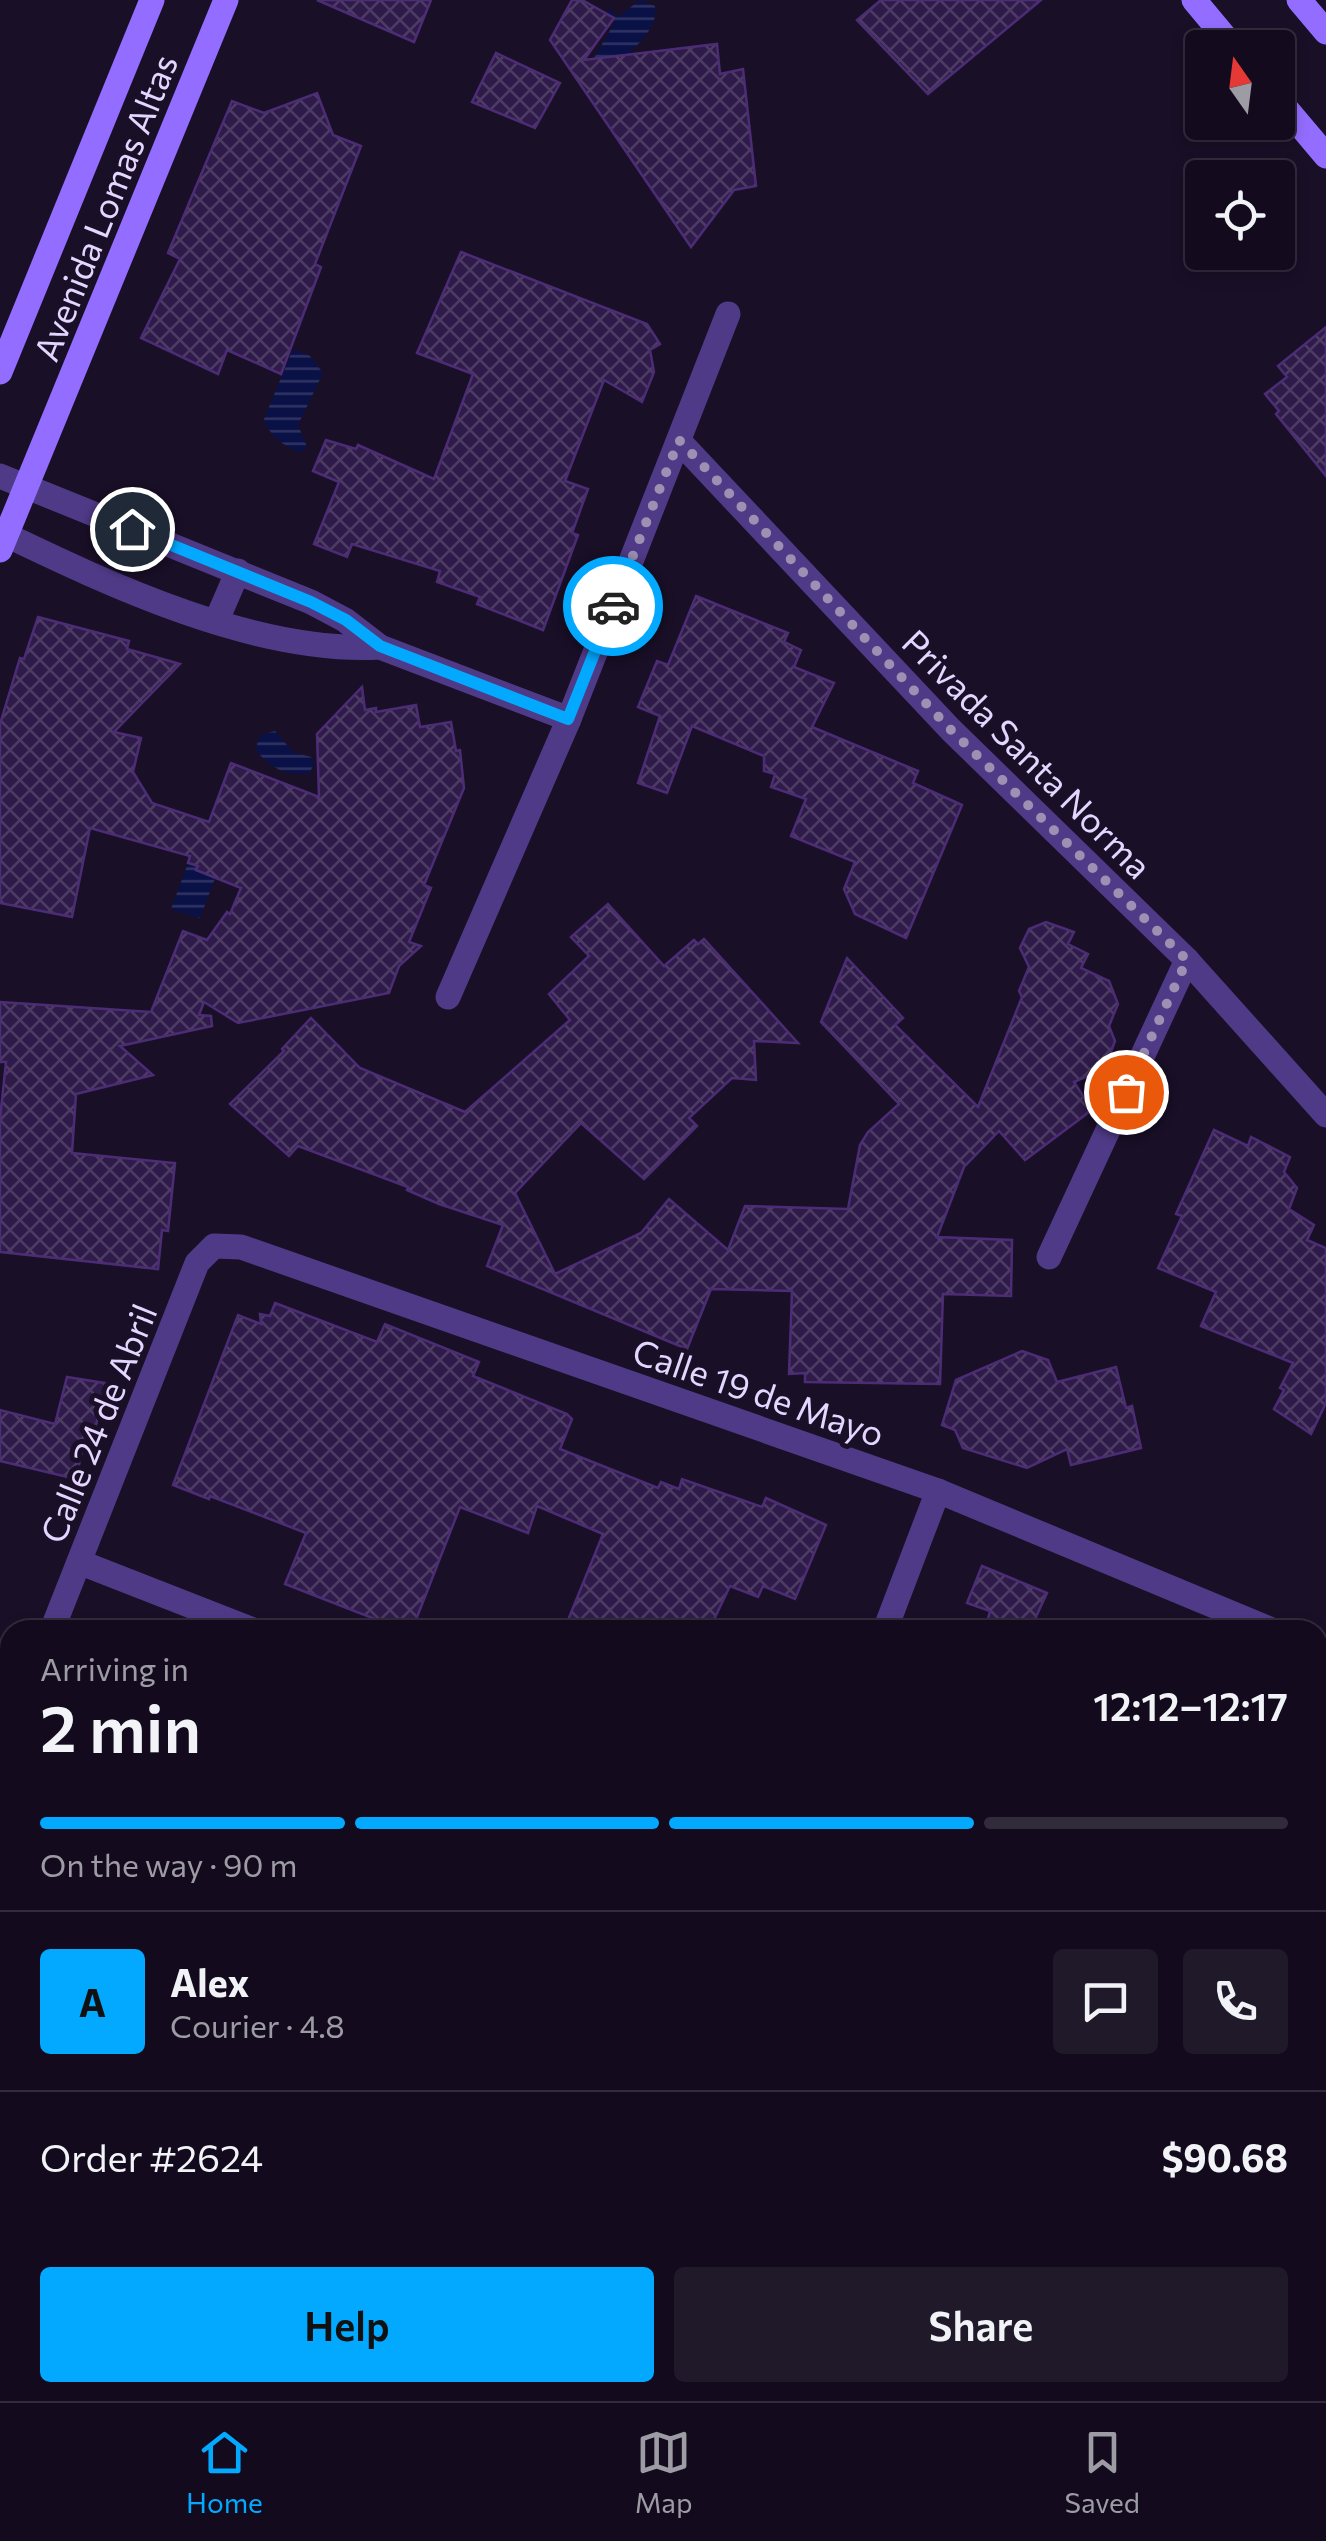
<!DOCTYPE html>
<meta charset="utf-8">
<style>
:root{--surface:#130b1d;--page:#20192a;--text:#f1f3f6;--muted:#9d9ba4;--line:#322b3b;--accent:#02a9ff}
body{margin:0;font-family:Commissioner,sans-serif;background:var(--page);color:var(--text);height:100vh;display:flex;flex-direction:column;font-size:38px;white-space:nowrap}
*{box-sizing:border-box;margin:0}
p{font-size:32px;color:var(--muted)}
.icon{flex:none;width:55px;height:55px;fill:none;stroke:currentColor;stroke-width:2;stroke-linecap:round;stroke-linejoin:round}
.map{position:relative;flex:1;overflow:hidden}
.sheet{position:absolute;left:0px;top:1620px;width:1328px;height:782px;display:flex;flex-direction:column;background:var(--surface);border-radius:30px 30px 0 0;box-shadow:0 5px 15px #0003,0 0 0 2px var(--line)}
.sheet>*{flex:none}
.needle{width:65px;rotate:346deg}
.fabs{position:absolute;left:1185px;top:30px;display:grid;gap:20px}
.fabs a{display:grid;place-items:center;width:110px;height:110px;border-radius:10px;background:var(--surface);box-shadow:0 5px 15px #0003,0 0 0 2px var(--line);font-size:50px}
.pin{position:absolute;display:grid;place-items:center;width:85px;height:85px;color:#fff;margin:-42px;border:5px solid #fff;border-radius:50%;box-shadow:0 2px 10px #0007}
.courier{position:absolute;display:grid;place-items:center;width:100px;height:100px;margin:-50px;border:8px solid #02a9ff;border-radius:50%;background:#fff;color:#222;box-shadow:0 2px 12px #0007}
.headline em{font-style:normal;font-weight:600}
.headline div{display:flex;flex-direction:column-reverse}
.headline{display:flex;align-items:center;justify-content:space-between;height:170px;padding:0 40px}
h1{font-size:65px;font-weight:600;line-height:75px}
.bar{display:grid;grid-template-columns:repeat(4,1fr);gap:15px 10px;align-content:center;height:120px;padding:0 40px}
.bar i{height:12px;border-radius:8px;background:var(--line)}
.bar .active{background:var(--accent)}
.bar p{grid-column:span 4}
.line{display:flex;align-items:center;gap:25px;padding:0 40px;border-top:2px solid var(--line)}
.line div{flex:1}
.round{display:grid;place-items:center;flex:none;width:105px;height:105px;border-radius:10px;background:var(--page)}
.button{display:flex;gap:20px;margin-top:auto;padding:20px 40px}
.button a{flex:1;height:115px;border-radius:10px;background:var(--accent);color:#111;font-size:40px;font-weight:600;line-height:115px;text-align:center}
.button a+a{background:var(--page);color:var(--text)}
.tabs{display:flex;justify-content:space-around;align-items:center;height:140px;border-top:2px solid var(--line);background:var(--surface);font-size:28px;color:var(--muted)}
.tabs a{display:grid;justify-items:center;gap:5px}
.tabs .active{color:var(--accent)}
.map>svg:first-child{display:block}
.water{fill:url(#water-rules)}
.building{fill:url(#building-cross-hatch);stroke:#4c2d75;stroke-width:2.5}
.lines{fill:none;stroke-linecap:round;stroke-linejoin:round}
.street{stroke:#4f3a87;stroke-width:25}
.secondary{stroke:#936dff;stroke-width:25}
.done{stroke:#9d90b3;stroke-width:10;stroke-dasharray:0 18}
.route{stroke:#02a9ff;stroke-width:12}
.labels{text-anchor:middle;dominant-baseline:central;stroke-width:10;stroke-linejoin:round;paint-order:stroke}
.street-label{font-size:35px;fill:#e4d6ff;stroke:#190f27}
</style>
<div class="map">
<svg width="1326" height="2401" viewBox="0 0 1326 2401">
<defs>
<pattern id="water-rules" width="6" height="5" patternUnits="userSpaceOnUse" patternTransform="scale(2.5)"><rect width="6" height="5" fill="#0a1146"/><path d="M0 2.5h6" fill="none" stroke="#2e3362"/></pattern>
<pattern id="building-cross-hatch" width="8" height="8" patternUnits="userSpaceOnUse" patternTransform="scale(2.5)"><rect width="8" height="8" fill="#2f1b49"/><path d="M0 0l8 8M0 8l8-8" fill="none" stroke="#4d3b64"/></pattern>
</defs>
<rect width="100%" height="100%" fill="#190f27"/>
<!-- water -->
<g class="water">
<path d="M640 0 655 6C659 28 635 46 622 62L591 63 615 22 605 14 611 9 616 16H619Z"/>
<path d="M293 349 310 356 323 373 298 425 307 447 301 452C287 450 267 433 264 419Z"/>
<path d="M275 731 293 752 311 757 315 762 309 774C284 775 271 769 255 749L261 735Z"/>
<polygon points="188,863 198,866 196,870 217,873 200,918 171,909"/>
</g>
<!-- building -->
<g class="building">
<polygon points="317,0 431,0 414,42"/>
<polygon points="572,0 582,0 614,18 584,60 717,44 720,74 743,69 756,186 734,190 691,247 550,40"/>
<polygon points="881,0 1041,0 928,94 857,20"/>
<polygon points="496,53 560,83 535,128 472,102"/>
<polygon points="317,93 333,135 361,146 315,264 321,267 281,374 227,350 218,374 141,338 180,259 168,253 232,101 264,113"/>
<polygon points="461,252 647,324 660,344 650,350 654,372 642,402 604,380 565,481 588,489 572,533 578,535 543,630 477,604 480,597 437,582 440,571 352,544 347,557 314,544 339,482 313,471 326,440 356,449 358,445 434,479 473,374 417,353"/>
<polygon points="1326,327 1326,476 1276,414 1279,411 1265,394 1287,377 1278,366"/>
<polygon points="696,596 788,633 784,642 801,650 794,667 834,683 812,727 918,771 913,783 962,805 906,938 855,914 844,889 855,862 791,836 806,799 771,787 775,774 764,771 764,756 692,726 667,793 638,783 660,716 638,707 657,661 668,665"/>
<polygon points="38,617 129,641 127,649 180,664 114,732 141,738 133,772 152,803 209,822 231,763 319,797 317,734 362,687 365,710 376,708 376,712 416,705 420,727 451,722 456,751 460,750 464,788 424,885 431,888 409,942 421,946 399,966 389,993 238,1023 204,1002 199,1015 211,1016 212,1026 120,1046 153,1075 76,1094 72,1153 175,1163 168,1231 162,1230 158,1269 0,1252 0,1119 6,1062 0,1062 0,1002 151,1012 183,931 207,940 227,912 230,914 241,888 196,870 198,866 188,863 190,856 90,828 72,917 0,903 0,724 20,658 24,659"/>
<polygon points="608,904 664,966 694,940 698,944 704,939 798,1043 754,1041 756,1080 732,1078 689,1118 697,1126 644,1179 581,1123 515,1193 555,1274 641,1233 669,1199 728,1250 745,1206 848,1209 860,1145 868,1132 899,1104 821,1022 847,958 903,1018 895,1025 978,1107 1022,997 1019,991 1029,967 1020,948 1029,929 1046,922 1074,932 1068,944 1088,954 1081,968 1109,981 1118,1004 1109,1026 1115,1041 1105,1068 1074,1082 1092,1110 1025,1160 999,1131 964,1167 937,1237 1012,1240 1011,1296 943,1294 940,1384 805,1382 805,1373 789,1374 792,1291 711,1289 687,1349 487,1266 503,1225 439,1204 407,1190 408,1187 298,1146 289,1156 230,1104 284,1051 282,1049 311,1018 360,1068 465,1112 570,1020 549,994 589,956 571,937"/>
<polygon points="1214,1130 1248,1146 1251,1137 1290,1157 1284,1172 1297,1188 1289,1209 1314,1225 1307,1240 1326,1248 1326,1403 1311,1434 1274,1409 1284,1390 1280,1388 1293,1363 1201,1326 1216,1292 1158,1268 1182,1216 1176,1214"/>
<polygon points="275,1303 377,1342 385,1324 479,1362 473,1376 567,1414 572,1419 560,1449 658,1488 661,1482 679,1489 682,1479 762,1507 766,1498 826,1525 795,1599 763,1586 758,1597 730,1586 709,1630 564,1630 603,1534 537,1506 528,1533 460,1507 412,1630 403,1630 285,1584 306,1533 210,1496 209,1499 173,1485 238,1315 261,1324 260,1314 270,1316"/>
<polygon points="1022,1351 1048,1360 1057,1382 1116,1367 1126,1408 1132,1406 1141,1448 1071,1465 1067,1449 1027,1468 963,1448 955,1430 942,1425 956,1380"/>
<polygon points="67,1377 105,1383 95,1430 91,1429 86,1452 82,1451 76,1479 0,1461 0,1410 55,1424"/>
<polygon points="982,1566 1047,1593 1030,1630 985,1630 990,1611 967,1603"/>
</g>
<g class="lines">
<!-- street -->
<g class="street">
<polyline points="679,441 951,730 1187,960 1326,1115"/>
<polyline points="0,476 311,602 345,620 380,647 569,719"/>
<path d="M0 532C110 585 256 654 380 647"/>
<polyline points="216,622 238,571"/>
<polyline points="448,997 569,719 728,314"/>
<polyline points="1049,1257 1187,960"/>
<polyline points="79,1562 253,1630"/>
<polyline points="52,1630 197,1263 214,1246 241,1247 938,1491 1272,1630"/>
<polyline points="885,1630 938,1491"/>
<polyline points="1318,1649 1326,1652"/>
<polyline points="0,1759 10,1734"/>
<polyline points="0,1888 10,1892"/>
<polyline points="1318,2054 1326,2058"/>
<polyline points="0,2277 10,2281"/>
<polyline points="285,2392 306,2401"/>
<polyline points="1198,2392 1218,2401"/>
<polyline points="585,2401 588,2392"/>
</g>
<!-- secondary -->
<g class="secondary">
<polyline points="1194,0 1234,48"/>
<polyline points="1299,0 1326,32"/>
<polyline points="1278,99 1326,156"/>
<polyline points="0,372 152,0"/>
<polyline points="0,550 226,0"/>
</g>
</g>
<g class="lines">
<!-- done -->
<polyline class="done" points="613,606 679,440 951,730 1187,960 1126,1092"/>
<!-- route -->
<polyline class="route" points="132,529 311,602 346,620 380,646 568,719 613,606"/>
</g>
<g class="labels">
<!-- street labels -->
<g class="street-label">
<text transform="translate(104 207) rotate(-68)">Avenida Lomas Altas</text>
<text transform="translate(1028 753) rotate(45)">Privada Santa Norma</text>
<text transform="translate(759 1391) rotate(19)">Calle 19 de Mayo</text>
<text transform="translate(97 1423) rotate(-68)">Calle 24 de Abril</text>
</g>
</g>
</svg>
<div class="fabs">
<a><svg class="needle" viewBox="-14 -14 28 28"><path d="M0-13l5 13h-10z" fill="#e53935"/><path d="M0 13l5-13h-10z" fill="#9d9ba4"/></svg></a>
<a><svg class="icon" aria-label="locate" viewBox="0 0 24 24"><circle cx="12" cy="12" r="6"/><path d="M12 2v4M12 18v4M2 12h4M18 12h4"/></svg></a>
</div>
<div class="pin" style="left:1126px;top:1092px;background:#ea580c"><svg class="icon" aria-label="bag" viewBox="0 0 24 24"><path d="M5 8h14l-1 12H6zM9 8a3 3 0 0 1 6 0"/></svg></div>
<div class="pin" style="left:132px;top:529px;background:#1f2937"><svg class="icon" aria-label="home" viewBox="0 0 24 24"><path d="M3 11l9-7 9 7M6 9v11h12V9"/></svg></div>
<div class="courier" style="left:613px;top:606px"><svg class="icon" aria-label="car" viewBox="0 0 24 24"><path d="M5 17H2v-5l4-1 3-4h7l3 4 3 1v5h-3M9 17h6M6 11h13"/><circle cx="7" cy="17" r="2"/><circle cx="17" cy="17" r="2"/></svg></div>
<section class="sheet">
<div class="headline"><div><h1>2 min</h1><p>Arriving in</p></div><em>12:12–12:17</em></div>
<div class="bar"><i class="active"></i><i class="active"></i><i class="active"></i><i></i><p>On the way · 90 m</p></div>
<div class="line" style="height:180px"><b class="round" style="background:var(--accent);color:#111">A</b><div><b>Alex</b><p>Courier · 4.8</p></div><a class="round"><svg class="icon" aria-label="chat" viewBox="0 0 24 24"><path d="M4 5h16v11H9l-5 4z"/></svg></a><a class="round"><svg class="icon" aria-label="phone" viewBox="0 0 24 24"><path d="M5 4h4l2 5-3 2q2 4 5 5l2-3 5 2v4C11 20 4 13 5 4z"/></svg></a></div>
<div class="line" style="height:130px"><div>Order #2624</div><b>$90.68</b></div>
<div class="button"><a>Help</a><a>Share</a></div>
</section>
</div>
<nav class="tabs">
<a class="active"><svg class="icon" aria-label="home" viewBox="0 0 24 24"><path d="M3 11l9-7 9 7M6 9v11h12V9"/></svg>Home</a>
<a><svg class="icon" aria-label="map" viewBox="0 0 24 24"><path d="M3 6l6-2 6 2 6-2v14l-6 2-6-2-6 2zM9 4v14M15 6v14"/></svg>Map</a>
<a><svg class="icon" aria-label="saved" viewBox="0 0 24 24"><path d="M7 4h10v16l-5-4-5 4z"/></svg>Saved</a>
</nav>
